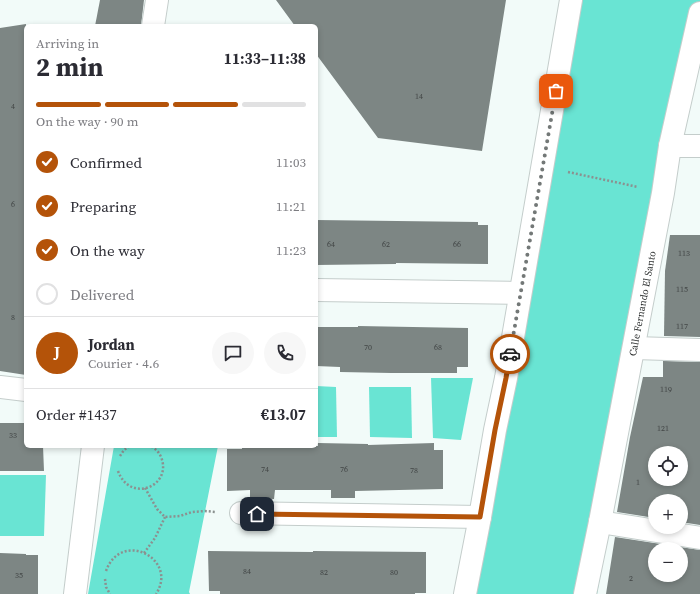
<!DOCTYPE html>
<meta charset="utf-8">
<style>
:root{--surface:#fff;--page:#f7f7f7;--text:#2b2b33;--muted:#7c7c81;--line:#e1e1e2;--accent:#b45309}
body{margin:0;font-family:"Source Serif 4",serif;background:var(--page);color:var(--text);height:100vh;display:flex;flex-direction:column;font-size:15px;white-space:nowrap}
*{box-sizing:border-box;margin:0}
p{font-size:13px;color:var(--muted)}
.icon{flex:none;width:22px;height:22px;fill:none;stroke:currentColor;stroke-width:2;stroke-linecap:round;stroke-linejoin:round}
.map{position:relative;flex:1;overflow:hidden}
.panel{position:absolute;left:24px;top:24px;width:294px;height:424px;display:flex;flex-direction:column;background:var(--surface);border-radius:6px;box-shadow:0 2px 6px #0003}
.panel>*{flex:none}
.controls{position:absolute;left:648px;top:446px;display:grid;gap:8px}
.controls a{display:grid;place-items:center;width:40px;height:40px;border-radius:50%;background:var(--surface);box-shadow:0 2px 6px #0003;font-size:20px}
.pin{position:absolute;display:grid;place-items:center;width:34px;height:34px;color:#fff;margin:-17px;border-radius:8px;box-shadow:0 2px 6px #0006}
.courier{position:absolute;display:grid;place-items:center;width:40px;height:40px;margin:-20px;border:3px solid #b45309;border-radius:50%;background:#fff;color:#222;box-shadow:0 1px 5px #0007}
.summary em{font-style:normal;font-weight:700}
.summary div{display:flex;flex-direction:column-reverse}
.summary{display:flex;align-items:center;justify-content:space-between;height:68px;padding:0 12px}
h1{font-size:26px;font-weight:700;line-height:30px}
.bar{display:grid;grid-template-columns:repeat(4,1fr);gap:6px 4px;align-content:center;height:48px;padding:0 12px}
.bar i{height:5px;border-radius:3px;background:var(--line)}
.bar .active{background:var(--accent)}
.bar p{grid-column:span 4}
.line{display:flex;align-items:center;gap:10px;padding:0 12px;border-top:1px solid var(--line)}
.line div{flex:1}
.round{display:grid;place-items:center;flex:none;width:42px;height:42px;border-radius:21px;background:var(--page)}
ol{padding:0 12px;list-style:none}
li{display:flex;align-items:center;gap:12px;height:44px}
li p{margin-inline-start:auto}
li .icon{padding:4px;border-radius:50%;background:var(--accent);color:#fff;stroke-width:4}
li:last-child{color:var(--muted)}
li i{width:22px;height:22px;border:2px solid var(--line);border-radius:50%}
.map>svg:first-child{display:block}
.green{fill:#69e4d3}
.building{fill:#7d8684;fill-rule:evenodd}
.lines{fill:none;stroke-linecap:round;stroke-linejoin:round}
.minor-casing{stroke:#c4cdcb;stroke-width:24}
.path{stroke:#8b9190;stroke-width:2.5;stroke-dasharray:2 2;stroke-linecap:butt}
.minor{stroke:#fff;stroke-width:22}
.done{stroke:#737877;stroke-width:4;stroke-dasharray:0 7.2}
.route{stroke:#b45309;stroke-width:5}
.labels{text-anchor:middle;dominant-baseline:central;stroke-width:3;stroke-linejoin:round;paint-order:stroke}
.number-label{font-size:8px;fill:#424646}
.street-label{font-size:10px;fill:#2e3131;stroke:#fff}
</style>
<div class="map">
<svg width="700" height="594" viewBox="0 0 700 594">
<rect width="100%" height="100%" fill="#f2fbf9"/>
<!-- green -->
<g class="green">
<polygon points="571,0 700,0 700,29 597,594 464,594"/>
<polygon points="431,378 473,378 461,440 433,438"/>
<polygon points="316,386 336,387 337,437 316,437"/>
<polygon points="369,387 411,387 412,438 370,437"/>
<polygon points="114,446 218,446 189,592 190,594 88,594"/>
<polygon points="0,475 46,475 44,536 0,536"/>
</g>
<!-- building -->
<g class="building">
<polygon points="100,0 144,0 141,26 95,26"/>
<polygon points="276,0 506,0 482,151 378,138 316,54 316,26 295,26"/>
<polygon points="26,24 26,375 0,371 0,28"/>
<polygon points="316,220 478,222 478,225 488,225 488,264 396,263 396,264 316,265"/>
<polygon points="670,235 700,235 700,337 664,336 665,271"/>
<polygon points="358,326 468,328 468,367 457,367 457,373 391,373 340,372 340,367 316,366 316,327 358,327"/>
<path d="M663 361 700 362V525L681 522V501H655V518L617 512 630 437 643 377H663ZM655 453H681V479H655Z"/>
<polygon points="0,423 26,423 26,446 43,446 44,471 0,471"/>
<polygon points="318,443 368,444 368,445 434,443 434,450 443,450 443,489 355,491 355,498 331,498 331,490 275,490 274,499 250,498 250,490 227,491 227,449 242,449 242,446 318,446"/>
<path d="M615 537 700 550V594H606ZM655 549H681V575H655Z"/>
<polygon points="208,551 313,552 313,551 426,552 426,593 415,593 415,594 220,594 220,591 209,591"/>
<polygon points="0,553 26,554 26,555 38,555 38,594 0,594"/>
</g>
<g class="lines">
<!-- minor casing -->
<g class="minor-casing">
<g id="minor">
<polyline points="153,26 157,0"/>
<polyline points="670,146 700,146"/>
<polyline points="316,290 520,293"/>
<polyline points="634,348 700,350"/>
<polyline points="0,387 26,390"/>
<polyline points="241,513 480,517"/>
<polyline points="600,522 700,538"/>
<polyline points="75,594 93,446"/>
<polyline points="465,594 480,517 495,430 506,378 571,0"/>
<path id="s1" d="M585 594 600 522 663 193 670 146 700 13"/>
</g>
</g>
<!-- path -->
<g class="path">
<polyline points="568,172 638,187"/>
<polyline points="120,456 124,450 130,446"/>
<path d="M118 471C130 504 173 486 161 457 159 452 155 448 150 446"/>
<polyline points="145,488 157,509 165,517 180,516 192,512 205,511 216,512"/>
<polyline points="144,553 155,538 165,517"/>
<path d="M106 571C121 529 179 559 156 594"/>
<polyline points="105,579 106,587 110,594"/>
</g>
<!-- minor -->
<use href="#minor" class="minor"/>
</g>
<g class="lines">
<!-- done -->
<polyline class="done" points="510,354 556,91"/>
<!-- route -->
<polyline class="route" points="257,514 480,517 495,430 506,378 510,354"/>
</g>
<g class="labels">
<!-- number labels -->
<g class="number-label">
<text x="419" y="96">14</text>
<text x="13" y="106">4</text>
<text x="13" y="204">6</text>
<text x="331" y="244">64</text>
<text x="386" y="244">62</text>
<text x="457" y="244">66</text>
<text x="684" y="253">113</text>
<text x="682" y="289">115</text>
<text x="13" y="317">8</text>
<text x="682" y="326">117</text>
<text x="368" y="347">70</text>
<text x="438" y="347">68</text>
<text x="666" y="389">119</text>
<text x="663" y="428">121</text>
<text x="13" y="435">33</text>
<text x="265" y="469">74</text>
<text x="344" y="469">76</text>
<text x="414" y="470">78</text>
<text x="638" y="482">1</text>
<text x="247" y="571">84</text>
<text x="324" y="572">82</text>
<text x="394" y="572">80</text>
<text x="19" y="575">35</text>
<text x="631" y="578">2</text>
</g>
<!-- street labels -->
<g class="street-label">
<text stroke="none"><textPath href="#s1" startOffset="296">Calle Fernando El Santo</textPath></text>
</g>
</g>
</svg>
<div class="controls">
<a><svg class="icon" aria-label="locate" viewBox="0 0 24 24"><circle cx="12" cy="12" r="6"/><path d="M12 2v4M12 18v4M2 12h4M18 12h4"/></svg></a>
<a>+</a>
<a>−</a>
</div>
<div class="pin" style="left:556px;top:91px;background:#ea580c"><svg class="icon" aria-label="bag" viewBox="0 0 24 24"><path d="M5 8h14l-1 12H6zM9 8a3 3 0 0 1 6 0"/></svg></div>
<div class="pin" style="left:257px;top:514px;background:#1f2937"><svg class="icon" aria-label="home" viewBox="0 0 24 24"><path d="M3 11l9-7 9 7M6 9v11h12V9"/></svg></div>
<div class="courier" style="left:510px;top:354px"><svg class="icon" aria-label="car" viewBox="0 0 24 24"><path d="M5 17H2v-5l4-1 3-4h7l3 4 3 1v5h-3M9 17h6M6 11h13"/><circle cx="7" cy="17" r="2"/><circle cx="17" cy="17" r="2"/></svg></div>
<section class="panel">
<div class="summary"><div><h1>2 min</h1><p>Arriving in</p></div><em>11:33–11:38</em></div>
<div class="bar"><i class="active"></i><i class="active"></i><i class="active"></i><i></i><p>On the way · 90 m</p></div>
<ol>
<li><svg class="icon" aria-label="check" viewBox="0 0 24 24"><path d="M5 12l5 5 9-10"/></svg>Confirmed<p>11:03</p></li>
<li><svg class="icon" aria-label="check" viewBox="0 0 24 24"><path d="M5 12l5 5 9-10"/></svg>Preparing<p>11:21</p></li>
<li><svg class="icon" aria-label="check" viewBox="0 0 24 24"><path d="M5 12l5 5 9-10"/></svg>On the way<p>11:23</p></li>
<li><i></i>Delivered</li>
</ol>
<div class="line" style="height:72px"><b class="round" style="background:var(--accent);color:#fff">J</b><div><b>Jordan</b><p>Courier · 4.6</p></div><a class="round"><svg class="icon" aria-label="chat" viewBox="0 0 24 24"><path d="M4 5h16v11H9l-5 4z"/></svg></a><a class="round"><svg class="icon" aria-label="phone" viewBox="0 0 24 24"><path d="M5 4h4l2 5-3 2q2 4 5 5l2-3 5 2v4C11 20 4 13 5 4z"/></svg></a></div>
<div class="line" style="height:52px"><div>Order #1437</div><b>€13.07</b></div>
</section>
</div>
